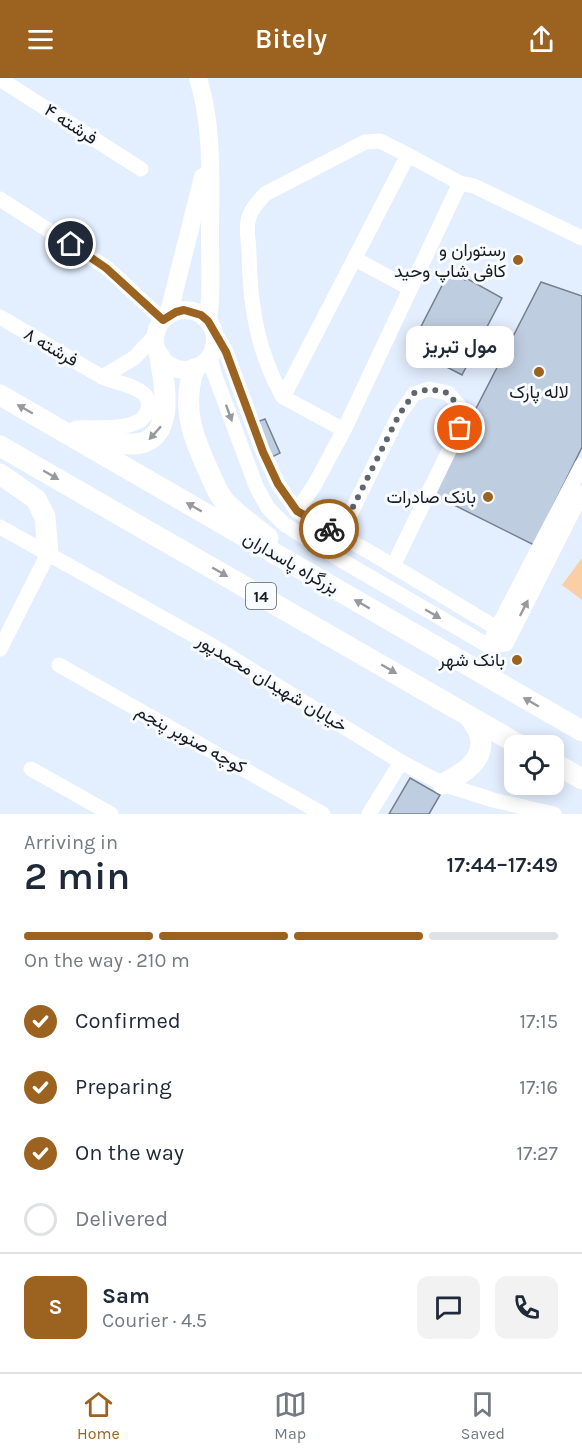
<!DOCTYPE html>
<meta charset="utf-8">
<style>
:root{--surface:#fff;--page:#f2f2f3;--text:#1f2937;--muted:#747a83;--line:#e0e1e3;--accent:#9b631f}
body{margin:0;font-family:Karla,Vazirmatn,sans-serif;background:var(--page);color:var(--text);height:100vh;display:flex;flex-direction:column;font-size:22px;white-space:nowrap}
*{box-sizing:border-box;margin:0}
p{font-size:20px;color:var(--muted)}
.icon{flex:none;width:33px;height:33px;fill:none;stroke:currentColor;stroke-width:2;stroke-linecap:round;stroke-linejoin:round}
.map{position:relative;height:736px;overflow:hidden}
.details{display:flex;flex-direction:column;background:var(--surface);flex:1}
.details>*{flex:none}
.fabs{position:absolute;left:504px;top:657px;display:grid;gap:12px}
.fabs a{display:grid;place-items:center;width:60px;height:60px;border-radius:12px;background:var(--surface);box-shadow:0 3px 15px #0003;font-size:30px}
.pin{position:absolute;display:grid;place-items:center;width:51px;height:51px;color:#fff;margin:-26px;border:3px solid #fff;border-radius:50%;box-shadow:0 2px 6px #0007}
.courier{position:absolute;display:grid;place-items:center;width:60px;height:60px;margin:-30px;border:4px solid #9b631f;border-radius:50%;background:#fff;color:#222;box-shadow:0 2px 8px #0007}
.bubble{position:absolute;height:42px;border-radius:12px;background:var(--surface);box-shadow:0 3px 15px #0003;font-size:20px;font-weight:600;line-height:42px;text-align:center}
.head em{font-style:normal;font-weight:600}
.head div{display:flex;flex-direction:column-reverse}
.head{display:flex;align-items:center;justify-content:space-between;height:102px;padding:0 24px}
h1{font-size:39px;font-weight:600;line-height:45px}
.bar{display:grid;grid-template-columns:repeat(4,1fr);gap:9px 6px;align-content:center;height:72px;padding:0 24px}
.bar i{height:8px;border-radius:4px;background:var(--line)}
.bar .current{background:var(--accent)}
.bar p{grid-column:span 4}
.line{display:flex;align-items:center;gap:15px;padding:0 24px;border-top:2px solid var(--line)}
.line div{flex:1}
.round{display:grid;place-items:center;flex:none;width:63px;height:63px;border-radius:12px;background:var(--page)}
ol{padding:0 24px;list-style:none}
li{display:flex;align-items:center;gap:18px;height:66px}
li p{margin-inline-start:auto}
li .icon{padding:6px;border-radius:50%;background:var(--accent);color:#fff;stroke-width:4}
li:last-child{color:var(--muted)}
li i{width:33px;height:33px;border:3px solid var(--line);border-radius:50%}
header{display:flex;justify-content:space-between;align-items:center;height:78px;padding:0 24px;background:var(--accent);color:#fff;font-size:27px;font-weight:600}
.dock{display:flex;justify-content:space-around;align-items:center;height:84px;border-top:2px solid var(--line);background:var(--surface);font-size:16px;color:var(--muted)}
.dock a{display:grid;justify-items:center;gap:3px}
.dock .current{color:var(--accent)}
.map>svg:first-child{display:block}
.green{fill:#facfa5}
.building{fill:#bfcde0;stroke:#748091;stroke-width:1.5}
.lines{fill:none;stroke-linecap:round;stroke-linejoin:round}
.minor{stroke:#fff;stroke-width:15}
.major{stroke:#fff;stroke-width:18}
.highway{stroke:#fff;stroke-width:21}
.oneway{fill:#97999c}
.done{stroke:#5e666f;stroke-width:6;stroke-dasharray:0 10.8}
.route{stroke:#9b631f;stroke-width:8}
.poi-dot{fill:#9b631f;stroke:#f8fbff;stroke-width:2}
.labels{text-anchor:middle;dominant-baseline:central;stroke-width:6;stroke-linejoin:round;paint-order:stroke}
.shield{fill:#f8fbff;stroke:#5a5f64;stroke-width:1.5}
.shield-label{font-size:16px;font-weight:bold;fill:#171c22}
.street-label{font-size:18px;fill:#171c22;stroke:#f8fbff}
.poi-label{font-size:18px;fill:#171c22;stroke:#f8fbff;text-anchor:end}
</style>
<header><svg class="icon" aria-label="menu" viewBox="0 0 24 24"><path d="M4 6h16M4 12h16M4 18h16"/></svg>Bitely<svg class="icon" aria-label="share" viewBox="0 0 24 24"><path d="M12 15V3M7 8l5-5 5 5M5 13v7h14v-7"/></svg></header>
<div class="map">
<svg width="582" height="736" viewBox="0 0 582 736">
<rect width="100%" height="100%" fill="#e3eefe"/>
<!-- green -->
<polygon class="green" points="582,480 582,522 562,507"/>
<!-- building -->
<g class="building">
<polygon points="449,194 465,202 466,200 502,220 462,297 410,270"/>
<polygon points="541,204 582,218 582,369 534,467 432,416"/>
<polygon points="265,341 280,375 268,381 254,345"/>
<polygon points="410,700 440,717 429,736 389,736"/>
</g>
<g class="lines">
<!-- minor -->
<g class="minor">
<polyline points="0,1 141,91"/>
<polyline points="460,105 474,108 582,160"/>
<polyline points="0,121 107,190 163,242"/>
<polyline points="355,181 409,210"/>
<path d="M0 239C33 258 65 278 99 297 112 305 133 305 145 317 149 322 149 329 147 334 140 354 94 349 76 350"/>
<polyline points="213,251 226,274 263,374 278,406 297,433 373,476 498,551"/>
<polyline points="210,279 214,295 256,408 268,430 284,446 334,478 487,567 506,566 582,415"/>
<polyline points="102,299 134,280 155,258"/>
<path d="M283 319C257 273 250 228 249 176 249 165 246 153 248 143 250 132 258 124 265 116L365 64 380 63 408 77"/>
<polyline points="297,433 315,406 344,352 460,105 408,77 283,319 344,352"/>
<polyline points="0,449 211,567 401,684 443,706 493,722 554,736"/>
<polyline points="340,457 399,337 414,316 429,311 448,315 461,330 460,350 393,488"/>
<polyline points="492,560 582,387"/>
<polyline points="0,571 48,476"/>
<polyline points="59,587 323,736"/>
<polyline points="31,691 111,736"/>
<polyline points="369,736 401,684"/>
</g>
<!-- major -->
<g class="major">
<path d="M198 0C214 51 210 107 210 160 210 187 212 216 208 243"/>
<circle cx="185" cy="262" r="30"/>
<polyline points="168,238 203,99"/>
</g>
<!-- highway -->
<g class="highway">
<path d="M194 291C181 330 193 359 209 394 214 405 219 419 228 427 240 439 255 449 268 460"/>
<polyline points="0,317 582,653"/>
<path d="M84 357C99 361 115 366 130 366 177 367 165 308 160 279"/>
<polyline points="0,368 521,668"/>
<polyline points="0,396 36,421 45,439 48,476"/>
<polyline points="554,685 582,701"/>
<path d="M443 706C462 696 488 682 479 655 477 649 472 643 469 638"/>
</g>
</g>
<!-- one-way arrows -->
<defs><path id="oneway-solid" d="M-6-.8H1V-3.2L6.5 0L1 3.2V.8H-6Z" transform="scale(1.5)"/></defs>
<g class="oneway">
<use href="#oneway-solid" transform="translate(25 331) rotate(-150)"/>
<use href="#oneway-solid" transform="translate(229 335) rotate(70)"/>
<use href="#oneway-solid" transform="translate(155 355) rotate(132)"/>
<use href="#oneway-solid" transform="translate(51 397) rotate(30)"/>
<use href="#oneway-solid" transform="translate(194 429) rotate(-150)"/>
<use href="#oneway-solid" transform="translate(220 494) rotate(30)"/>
<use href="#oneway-solid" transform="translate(362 526) rotate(-150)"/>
<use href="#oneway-solid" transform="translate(524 530) rotate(-63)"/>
<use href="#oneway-solid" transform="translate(433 536) rotate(30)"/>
<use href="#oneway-solid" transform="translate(389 591) rotate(30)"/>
<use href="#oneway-solid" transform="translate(531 624) rotate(-150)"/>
</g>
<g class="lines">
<!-- done -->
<polyline class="done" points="329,451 339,457 399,337 414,315 429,311 448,315 460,330 460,350"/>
<!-- route -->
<polyline class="route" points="71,166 106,190 163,242 176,234 184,232 201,237 208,243 226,274 263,374 278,406 297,433 329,451"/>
</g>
<!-- markers -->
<g class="poi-dot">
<circle cx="518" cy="182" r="6"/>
<circle cx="539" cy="294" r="6"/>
<circle cx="488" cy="419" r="6"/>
<circle cx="517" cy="582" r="6"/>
</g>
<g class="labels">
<!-- shield labels -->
<rect class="shield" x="246" y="505" width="30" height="26" rx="4.5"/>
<g class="shield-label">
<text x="261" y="518">14</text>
</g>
<!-- street labels -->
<g class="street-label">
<text transform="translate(71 46) rotate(33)">۴ فرشته</text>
<text transform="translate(51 269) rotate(30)">فرشته ۸</text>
<text transform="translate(291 485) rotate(30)">بزرگراه پاسداران</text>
<text transform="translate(272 605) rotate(31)">خیابان شهیدان محمدپور</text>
<text transform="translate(191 661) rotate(29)">کوچه صنوبر پنجم</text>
</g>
<!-- poi labels -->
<g class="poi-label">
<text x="506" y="172">رستوران و<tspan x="506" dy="21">کافی شاپ وحید</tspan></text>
<text x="539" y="314" text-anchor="middle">لاله پارک</text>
<text x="476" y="419">بانک صادرات</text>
<text x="505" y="582">بانک شهر</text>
</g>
</g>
</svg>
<div class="fabs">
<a><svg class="icon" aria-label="locate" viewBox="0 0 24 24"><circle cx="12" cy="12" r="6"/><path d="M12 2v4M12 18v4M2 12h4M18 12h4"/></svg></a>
</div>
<div class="pin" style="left:460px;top:350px;background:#ea580c"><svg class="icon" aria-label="bag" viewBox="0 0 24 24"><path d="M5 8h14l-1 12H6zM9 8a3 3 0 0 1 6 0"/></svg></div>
<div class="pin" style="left:71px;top:166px;background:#1f2937"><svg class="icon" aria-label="home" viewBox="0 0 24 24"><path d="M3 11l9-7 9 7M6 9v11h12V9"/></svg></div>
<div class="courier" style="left:329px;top:451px"><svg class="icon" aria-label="bike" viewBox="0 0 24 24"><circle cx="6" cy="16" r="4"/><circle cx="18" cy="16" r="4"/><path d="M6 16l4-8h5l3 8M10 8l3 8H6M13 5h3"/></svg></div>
<div class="bubble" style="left:406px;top:248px;width:108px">مول تبریز</div>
</div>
<section class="details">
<div class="head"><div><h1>2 min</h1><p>Arriving in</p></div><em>17:44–17:49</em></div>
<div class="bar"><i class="current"></i><i class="current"></i><i class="current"></i><i></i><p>On the way · 210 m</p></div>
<ol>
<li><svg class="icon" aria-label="check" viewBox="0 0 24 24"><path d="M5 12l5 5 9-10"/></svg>Confirmed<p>17:15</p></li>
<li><svg class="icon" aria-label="check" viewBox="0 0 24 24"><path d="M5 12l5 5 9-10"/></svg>Preparing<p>17:16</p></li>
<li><svg class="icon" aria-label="check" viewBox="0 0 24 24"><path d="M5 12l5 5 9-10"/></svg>On the way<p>17:27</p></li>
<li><i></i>Delivered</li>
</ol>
<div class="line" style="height:108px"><b class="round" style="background:var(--accent);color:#fff">S</b><div><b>Sam</b><p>Courier · 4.5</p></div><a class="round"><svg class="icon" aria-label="chat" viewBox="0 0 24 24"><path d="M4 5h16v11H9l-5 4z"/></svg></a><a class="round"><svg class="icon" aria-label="phone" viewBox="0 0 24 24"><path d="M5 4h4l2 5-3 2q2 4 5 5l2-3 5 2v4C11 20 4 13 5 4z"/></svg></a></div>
</section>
<nav class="dock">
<a class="current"><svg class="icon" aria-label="home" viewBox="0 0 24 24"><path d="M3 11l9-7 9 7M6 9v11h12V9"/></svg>Home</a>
<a><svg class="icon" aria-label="map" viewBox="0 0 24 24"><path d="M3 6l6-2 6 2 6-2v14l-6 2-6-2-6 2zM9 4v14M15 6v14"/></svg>Map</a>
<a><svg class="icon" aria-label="saved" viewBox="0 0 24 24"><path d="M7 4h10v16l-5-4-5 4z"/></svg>Saved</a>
</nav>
